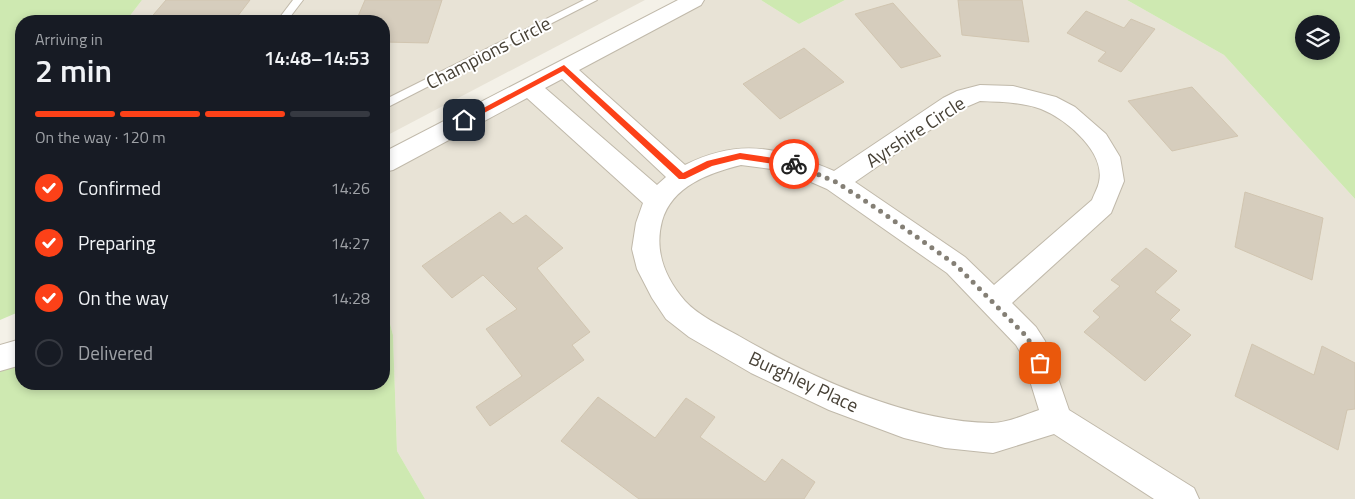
<!DOCTYPE html>
<meta charset="utf-8">
<style>
:root{--surface:#171b24;--page:#242831;--text:#f1f3f6;--muted:#9ea1a6;--line:#363941;--accent:#fc4118}
body{margin:0;font-family:"Titillium Web",sans-serif;background:var(--page);color:var(--text);height:100vh;display:flex;flex-direction:column;font-size:19px;white-space:nowrap}
*{box-sizing:border-box;margin:0}
p{font-size:16px;color:var(--muted)}
.icon{flex:none;width:28px;height:28px;fill:none;stroke:currentColor;stroke-width:2;stroke-linecap:round;stroke-linejoin:round}
.map{position:relative;flex:1;overflow:hidden}
.details{position:absolute;left:15px;top:15px;width:375px;height:375px;display:flex;flex-direction:column;background:var(--surface);border-radius:20px;box-shadow:0 2px 8px #0003}
.details>*{flex:none}
.fabs{position:absolute;left:1295px;top:15px;display:grid;gap:10px}
.fabs a{display:grid;place-items:center;width:45px;height:45px;border-radius:50%;background:var(--surface);box-shadow:0 2px 8px #0003;font-size:25px}
.pin{position:absolute;display:grid;place-items:center;width:42px;height:42px;color:#fff;margin:-21px;border-radius:10px;box-shadow:0 2px 8px #0006}
.courier{position:absolute;display:grid;place-items:center;width:50px;height:50px;margin:-25px;border:4px solid #fc4118;border-radius:50%;background:#fff;color:#222;box-shadow:0 1px 6px #0007}
.head em{font-style:normal;font-weight:600}
.head div{display:flex;flex-direction:column-reverse}
.head{display:flex;align-items:center;justify-content:space-between;height:85px;padding:0 20px}
h1{font-size:32px;font-weight:600;line-height:38px}
.bar{display:grid;grid-template-columns:repeat(4,1fr);gap:8px 5px;align-content:center;height:60px;padding:0 20px}
.bar i{height:6px;border-radius:4px;background:var(--line)}
.bar .selected{background:var(--accent)}
.bar p{grid-column:span 4}
ol{padding:0 20px;list-style:none}
li{display:flex;align-items:center;gap:15px;height:55px}
li p{margin-inline-start:auto}
li .icon{padding:5px;border-radius:50%;background:var(--accent);color:#fff;stroke-width:4}
li:last-child{color:var(--muted)}
li i{width:28px;height:28px;border:2px solid var(--line);border-radius:50%}
.map>svg:first-child{display:block}
.residential{fill:#e8e3d6}
.green{fill:#cee9b1;fill-rule:evenodd}
.building{fill:#d6cdbd;stroke:#d1c5b0}
.lines{fill:none;stroke-linecap:round;stroke-linejoin:round}
.lane-casing{stroke:#c0b9aa;stroke-width:2}
.street-casing{stroke:#c0b9aa;stroke-width:2}
.lane{fill:#fff;fill-rule:evenodd}
.street{fill:#fff;fill-rule:evenodd}
.route{fill:#fc4118}
.done{stroke:#847f75;stroke-width:5;stroke-dasharray:0 9}
.labels{text-anchor:middle;dominant-baseline:central;stroke-width:4;stroke-linejoin:round;paint-order:stroke}
.street-label{font-size:19px;fill:#484237;stroke:#fff}
</style>
<div class="map">
<svg width="1355" height="499" viewBox="0 0 1355 499">
<rect width="100%" height="100%" fill="#f4f1e8"/>
<!-- residential -->
<g class="residential">
<polygon points="142,0 645,0 384,137 384,21 126,21"/>
<polygon points="694,0 761,0 799,24 845,0 1127,0 1224,55 1355,199 1355,499 425,499 397,451 393,335 384,301 384,163"/>
</g>
<!-- green -->
<g class="green">
<polygon points="0,0 142,0 126,21 21,21 21,311 0,320"/>
<polygon points="761,0 845,0 799,24"/>
<path d="M1127 0H1355V199L1224 55ZM1304 24H1331V51H1304Z"/>
<polygon points="384,301 393,335 397,451 425,499 0,499 0,358 21,352 21,384 384,384"/>
</g>
<!-- building -->
<g class="building">
<polygon points="166,0 250,0 234,21 148,21"/>
<polygon points="365,0 442,0 428,43 384,42 384,21 356,21"/>
<polygon points="958,0 1022,0 1029,42 962,35"/>
<polygon points="893,3 910,22 941,56 901,68 855,14"/>
<polygon points="1086,11 1124,28 1131,19 1155,29 1121,72 1098,61 1106,52 1067,33"/>
<polygon points="804,48 844,82 780,119 743,84"/>
<polygon points="1192,87 1238,136 1172,151 1128,101"/>
<polygon points="1245,192 1323,218 1312,280 1235,247"/>
<polygon points="500,212 513,224 526,215 563,248 537,268 590,332 572,345 584,360 490,426 476,407 522,376 486,329 517,309 483,275 452,298 422,266"/>
<polygon points="1146,248 1177,271 1155,292 1180,310 1170,320 1191,335 1145,381 1084,332 1100,317 1093,311 1120,286 1111,280"/>
<polygon points="1252,344 1314,375 1322,346 1355,363 1355,409 1347,410 1338,450 1235,396"/>
<polygon points="598,397 655,438 686,398 715,417 700,437 765,482 782,459 815,482 804,499 639,499 561,441"/>
</g>
<g class="lines">
<!-- lane casing -->
<g class="lane-casing">
<g id="lane">
<polygon points="293,0 303,0 287,21 277,21"/>
<polygon points="584,0 597,0 384,109 384,100"/>
</g>
</g>
<!-- street casing -->
<g class="street-casing">
<g id="street">
<path d="M678 0H704L701 5 579 70 685 165C741 137 779 148 834 171L943 98 957 91 980 85 1013 86 1056 97 1075 107 1106 134 1120 157 1124 181 1111 213 1012 303 1036 327 1045 341 1069 410 1194 488 1199 499H1154L1054 434 993 453 945 448 904 438 829 410 751 373 689 337 666 319 652 298 637 269 632 249 636 223 643 203 527 98 393 170 384 172V152ZM562 79 666 177 657 185 545 88ZM980 101C1001 102 1021 102 1041 109 1066 119 1106 152 1099 182 1098 188 1094 194 1092 200L994 285 965 257 855 182 959 110ZM741 165 786 171 827 189 947 273 1016 345 1022 355 1039 410C1024 415 1007 423 992 423 908 422 810 377 739 336 721 326 699 316 685 301 665 278 654 251 662 221 672 186 709 173 741 165Z"/>
<polygon points="21,339 21,365 0,371 0,345"/>
</g>
</g>
<!-- lane -->
<use href="#lane" class="lane"/>
<!-- street -->
<use href="#street" class="street"/>
</g>
<!-- route -->
<polygon class="route" points="564,65 683,173 707,161 740,153 794,161 798,164 794,167 740,159 712,166 685,179 679,179 563,71 467,122 461,120"/>
<g class="lines">
<!-- done -->
<polyline class="done" points="794,164 836,182 876,208 956,265 1026,336 1035,350 1040,363"/>
</g>
<g class="labels">
<!-- street labels -->
<g class="street-label">
<text transform="translate(488 52) rotate(-27)">Champions Circle</text>
<text transform="translate(915 131) rotate(-33)">Ayrshire Circle</text>
<text transform="translate(804 381) rotate(25)">Burghley Place</text>
</g>
</g>
</svg>
<div class="fabs">
<a><svg class="icon" aria-label="layers" viewBox="0 0 24 24"><path d="M12 4l9 5-9 5-9-5zM3 14l9 5 9-5"/></svg></a>
</div>
<div class="pin" style="left:1040px;top:363px;background:#ea580c"><svg class="icon" aria-label="bag" viewBox="0 0 24 24"><path d="M5 8h14l-1 12H6zM9 8a3 3 0 0 1 6 0"/></svg></div>
<div class="pin" style="left:464px;top:120px;background:#1f2937"><svg class="icon" aria-label="home" viewBox="0 0 24 24"><path d="M3 11l9-7 9 7M6 9v11h12V9"/></svg></div>
<div class="courier" style="left:794px;top:164px"><svg class="icon" aria-label="bike" viewBox="0 0 24 24"><circle cx="6" cy="16" r="4"/><circle cx="18" cy="16" r="4"/><path d="M6 16l4-8h5l3 8M10 8l3 8H6M13 5h3"/></svg></div>
<section class="details">
<div class="head"><div><h1>2 min</h1><p>Arriving in</p></div><em>14:48–14:53</em></div>
<div class="bar"><i class="selected"></i><i class="selected"></i><i class="selected"></i><i></i><p>On the way · 120 m</p></div>
<ol>
<li><svg class="icon" aria-label="check" viewBox="0 0 24 24"><path d="M5 12l5 5 9-10"/></svg>Confirmed<p>14:26</p></li>
<li><svg class="icon" aria-label="check" viewBox="0 0 24 24"><path d="M5 12l5 5 9-10"/></svg>Preparing<p>14:27</p></li>
<li><svg class="icon" aria-label="check" viewBox="0 0 24 24"><path d="M5 12l5 5 9-10"/></svg>On the way<p>14:28</p></li>
<li><i></i>Delivered</li>
</ol>
</section>
</div>
